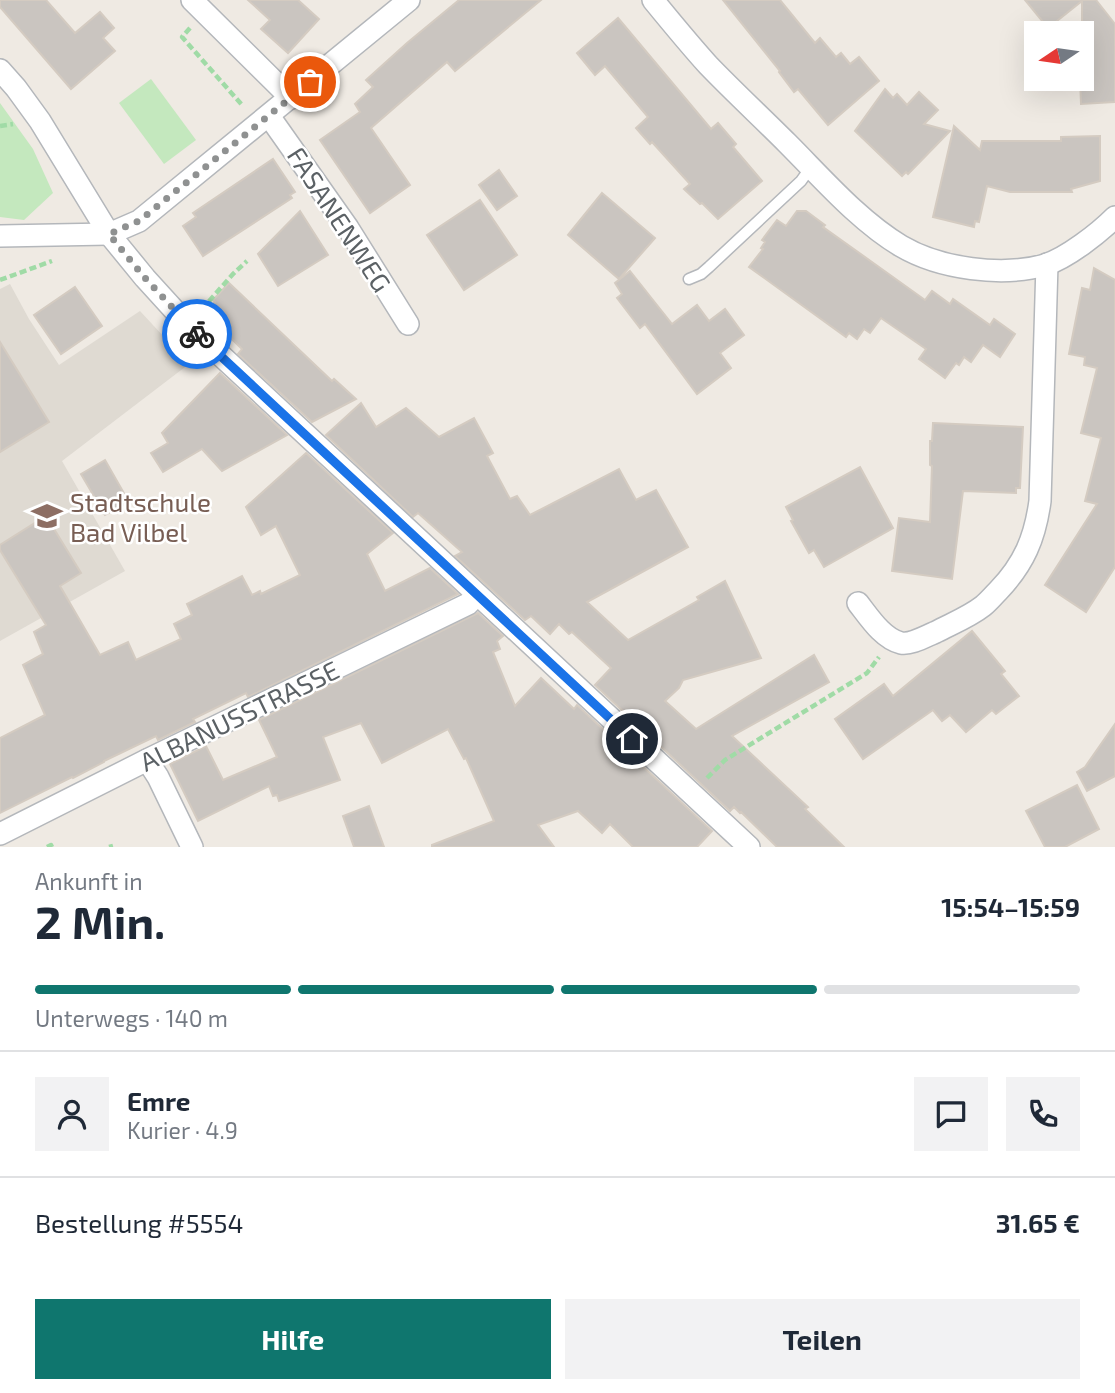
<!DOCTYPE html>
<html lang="de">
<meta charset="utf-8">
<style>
:root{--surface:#fff;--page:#f2f2f3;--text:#1f2937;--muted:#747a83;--line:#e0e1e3;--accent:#0f766e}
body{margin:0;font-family:"Exo 2",sans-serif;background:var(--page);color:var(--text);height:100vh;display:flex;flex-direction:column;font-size:26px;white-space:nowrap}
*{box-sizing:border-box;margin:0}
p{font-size:23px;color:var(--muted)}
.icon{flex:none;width:38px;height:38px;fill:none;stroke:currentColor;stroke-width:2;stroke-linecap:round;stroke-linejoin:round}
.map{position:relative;height:847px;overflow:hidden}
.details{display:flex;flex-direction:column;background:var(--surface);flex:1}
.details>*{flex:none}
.needle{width:46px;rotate:257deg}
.tools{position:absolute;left:1024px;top:21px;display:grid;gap:14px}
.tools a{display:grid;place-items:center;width:70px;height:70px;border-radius:0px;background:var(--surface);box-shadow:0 7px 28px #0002;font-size:35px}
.pin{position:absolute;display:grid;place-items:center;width:60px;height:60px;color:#fff;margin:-30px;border:4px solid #fff;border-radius:50%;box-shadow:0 2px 7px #0007}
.courier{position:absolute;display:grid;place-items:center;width:70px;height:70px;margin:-35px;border:5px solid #1a73e8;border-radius:50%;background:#fff;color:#222;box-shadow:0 2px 9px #0007}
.head em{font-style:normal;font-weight:700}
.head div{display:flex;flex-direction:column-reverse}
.head{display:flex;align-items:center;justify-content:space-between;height:119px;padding:0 35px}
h1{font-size:46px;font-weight:700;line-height:52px}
.bar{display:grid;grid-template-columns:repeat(4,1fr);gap:10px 7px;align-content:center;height:84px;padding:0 35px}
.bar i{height:9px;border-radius:5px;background:var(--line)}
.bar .selected{background:var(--accent)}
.bar p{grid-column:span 4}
.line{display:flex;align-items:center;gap:18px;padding:0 35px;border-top:2px solid var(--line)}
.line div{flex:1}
.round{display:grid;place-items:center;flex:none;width:74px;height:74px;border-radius:0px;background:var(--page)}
.cta{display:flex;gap:14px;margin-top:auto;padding:14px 35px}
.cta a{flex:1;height:80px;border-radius:0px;background:var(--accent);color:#fff;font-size:28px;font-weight:700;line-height:80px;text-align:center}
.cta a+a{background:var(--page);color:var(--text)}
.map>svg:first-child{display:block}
.education{fill:#dfdad2}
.green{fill:#c4e8be}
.building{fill:#cac5c0;stroke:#d4cbc1;stroke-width:2}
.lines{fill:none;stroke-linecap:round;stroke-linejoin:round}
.service-casing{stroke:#b4b7bb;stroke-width:13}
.minor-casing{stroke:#b4b7bb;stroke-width:24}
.path{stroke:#a0dba6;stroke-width:4.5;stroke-dasharray:7 3.5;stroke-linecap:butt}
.service{stroke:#fff;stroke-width:10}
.minor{stroke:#fff;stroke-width:21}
.done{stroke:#8f9191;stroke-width:7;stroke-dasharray:0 12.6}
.route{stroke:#1a73e8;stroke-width:9}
.labels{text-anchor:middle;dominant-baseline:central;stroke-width:5;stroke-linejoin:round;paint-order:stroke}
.street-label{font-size:26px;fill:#5b6165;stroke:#fff}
.education-label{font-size:26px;fill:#785e54;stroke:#fff;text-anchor:start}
</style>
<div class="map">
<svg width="1115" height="847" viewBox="0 0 1115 847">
<rect width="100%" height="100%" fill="#efeae3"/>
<!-- education -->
<polygon class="education" points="10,284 29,319 59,365 140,311 189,364 62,461 125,571 0,641 0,289"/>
<!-- green -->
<g class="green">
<polygon points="151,79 196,140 164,164 119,103"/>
<polygon points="0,103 33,149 53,193 24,220 0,217"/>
</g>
<!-- building -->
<g class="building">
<polygon points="0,0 46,0 75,33 100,12 114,28 103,38 115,51 71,89 0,7"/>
<polygon points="248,0 298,0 319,19 288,53 261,29 270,20"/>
<polygon points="459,0 541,0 455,71 447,62 371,128 410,185 370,213 320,140 360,112 355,104 373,87 366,80 407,43"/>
<polygon points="723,0 780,0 815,43 820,38 836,57 841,53 850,64 859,57 879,81 828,125 798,89 794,92 779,72 780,71"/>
<polygon points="1025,0 1096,0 1115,24 1115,102 1081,104 1080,79 1082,79 1082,1 1048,28"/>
<polygon points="618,18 711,129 718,123 736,144 733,147 762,181 718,219 702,203 700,204 684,189 690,184 652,142 650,144 636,128 648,117 605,66 595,75 577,53"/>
<polygon points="885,89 893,98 897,94 907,105 919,92 938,110 924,124 950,131 908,174 906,172 902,176 855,131"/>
<polygon points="954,126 980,150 982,141 1061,141 1061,137 1100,136 1100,181 1071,189 1072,192 1010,192 987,186 979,222 975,221 974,227 933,217"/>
<polygon points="273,159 295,192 290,195 292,198 203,256 183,226 196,217 193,213"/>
<polygon points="499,170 517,196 497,210 479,185"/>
<polygon points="602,193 655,238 619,279 568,235"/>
<polygon points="480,200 517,255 464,290 427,235"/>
<polygon points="300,211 328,255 278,286 258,254"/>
<polygon points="797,211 806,211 825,225 823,227 925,300 932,291 950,304 953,299 990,325 994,319 1015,334 1000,357 983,345 971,362 964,357 959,365 956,363 945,378 919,359 926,349 881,318 870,333 864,329 857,339 849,333 846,337 749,267 763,249 761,248 765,242 762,240 777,220 786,226"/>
<polygon points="1094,268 1115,280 1115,567 1086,612 1045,585 1097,504 1085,501 1101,438 1081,433 1097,368 1084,365 1085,357 1069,354 1082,288 1090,290"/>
<polygon points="630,271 672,324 697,305 709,321 725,309 744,335 720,353 731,368 697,394 645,324 640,328 617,298 622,294 615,283"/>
<polygon points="229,283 332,381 334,379 356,399 312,422 238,354 242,349 204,312 215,302 213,300"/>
<polygon points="75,287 102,326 61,354 34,315"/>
<polygon points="0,342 49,422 0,452"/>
<polygon points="220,373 287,435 222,471 202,449 163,472 151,453 168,443 162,433"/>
<polygon points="361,403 376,427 406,408 439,437 474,418 493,453 487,456 510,499 517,496 530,515 619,469 636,500 656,490 688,547 587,602 628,640 699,600 697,597 725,581 761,658 683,680 679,688 665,701 696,729 814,655 829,682 732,736 808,807 805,809 844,847 777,847 741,812 740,813 734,807 730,811 595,685 611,668 572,632 569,634 559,624 550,634 531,616 525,620 455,556 462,552 418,513 413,517 326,435"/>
<polygon points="933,423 1023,427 1020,488 1016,488 1016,493 963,491 952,579 892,571 899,518 930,522 932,466 930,465 930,441 932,441"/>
<polygon points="306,453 393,533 367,554 385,591 430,568 458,594 248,697 246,693 193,719 195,722 158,740 156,736 104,761 104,762 73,778 72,777 0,813 0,738 45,715 23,665 43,654 34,632 46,625 0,550 0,545 46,516 81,573 60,586 100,655 128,642 136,660 181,639 174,624 192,615 187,604 242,576 252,595 260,591 261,594 300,575 276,526 261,535 246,507"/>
<polygon points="105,460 129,502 105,515 81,474"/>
<polygon points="860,467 893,528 824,567 814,550 809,553 791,521 793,520 786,507"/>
<polygon points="478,613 503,636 497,641 500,649 493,652 515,706 541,678 574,709 577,705 712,831 697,847 633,847 610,824 602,833 578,811 538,825 554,847 432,847 432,845 494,821 466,758 464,759 448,729 382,763 361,723 323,737 340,780 279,801 277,795 273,796 269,786 198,821 170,764 206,746 223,780 277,757 259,720"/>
<polygon points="972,631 1005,671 1001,674 1019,696 996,714 992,710 966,732 950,715 942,721 933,710 863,759 835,719 884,684 893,696"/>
<polygon points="1115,724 1115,776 1087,791 1077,772 1085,767"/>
<polygon points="1077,785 1099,829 1065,847 1045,847 1026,811"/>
<polygon points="369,806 384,847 354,847 343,816"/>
</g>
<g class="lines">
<!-- service casing -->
<g class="service-casing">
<polyline id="service" points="689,279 701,274 709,267 801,181 811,167"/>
</g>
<!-- minor casing -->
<g class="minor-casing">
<g id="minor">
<polyline points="192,0 291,98"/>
<path d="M653 0C671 22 689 44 708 65 734 92 761 117 787 143 822 178 859 221 901 246 940 269 1002 277 1045 265 1067 258 1099 233 1115 217"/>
<polyline points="0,70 16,88 40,121 109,234 145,278 186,323 749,847"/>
<polyline points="269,116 348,228 408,324"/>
<polyline points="0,236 109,234 139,221 409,0"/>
<path d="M858 603C869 617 883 639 901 643 911 645 926 636 936 632 951 624 969 617 983 606 988 602 993 596 998 591 1024 564 1035 538 1040 501L1047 264"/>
<polyline points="147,760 158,777 192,847"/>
<polyline points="0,834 147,760 468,604 477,595"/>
</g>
</g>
<!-- path -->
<g class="path">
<polyline points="190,28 182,37 242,105"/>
<polyline points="0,126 13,124"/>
<polyline points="0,280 52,261"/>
<polyline points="202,309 233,274 247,261"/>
<polyline points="707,778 725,760 867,673 879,657"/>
<polyline points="47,847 51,845 52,847"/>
<polyline points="109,847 113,846"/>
</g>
<!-- service -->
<use href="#service" class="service"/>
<!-- minor -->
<use href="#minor" class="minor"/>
</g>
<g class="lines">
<!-- done -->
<polyline class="done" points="197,334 145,278 109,234 139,221 310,82"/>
<!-- route -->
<polyline class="route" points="197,334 632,739"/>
</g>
<!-- icons -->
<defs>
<g id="school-bare" transform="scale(2.415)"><path d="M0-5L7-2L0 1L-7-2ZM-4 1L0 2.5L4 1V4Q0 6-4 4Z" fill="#8d6e63" stroke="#fff" stroke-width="2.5" paint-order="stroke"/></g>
</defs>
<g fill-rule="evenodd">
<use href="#school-bare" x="47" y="516"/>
</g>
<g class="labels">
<!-- street labels -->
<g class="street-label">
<text transform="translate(340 219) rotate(57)">FASANENWEG</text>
<text transform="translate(239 715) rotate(-26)">ALBANUSSTRASSE</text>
</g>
<!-- education labels -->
<g class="education-label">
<text x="70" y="501">Stadtschule<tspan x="70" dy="30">Bad Vilbel</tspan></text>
</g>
</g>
</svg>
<div class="tools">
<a><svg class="needle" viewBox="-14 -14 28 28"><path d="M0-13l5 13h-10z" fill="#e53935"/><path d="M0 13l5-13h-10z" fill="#747a83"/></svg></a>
</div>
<div class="pin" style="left:310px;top:82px;background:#ea580c"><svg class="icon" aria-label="bag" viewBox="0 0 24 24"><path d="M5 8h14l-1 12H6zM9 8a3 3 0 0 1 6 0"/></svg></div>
<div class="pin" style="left:632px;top:739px;background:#1f2937"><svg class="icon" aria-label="home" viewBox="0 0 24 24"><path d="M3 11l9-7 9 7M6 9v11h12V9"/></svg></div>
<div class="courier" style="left:197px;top:334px"><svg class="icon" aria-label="bike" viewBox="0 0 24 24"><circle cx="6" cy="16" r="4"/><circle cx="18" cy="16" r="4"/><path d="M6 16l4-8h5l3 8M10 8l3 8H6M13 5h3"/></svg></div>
</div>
<section class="details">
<div class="head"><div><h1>2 Min.</h1><p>Ankunft in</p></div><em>15:54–15:59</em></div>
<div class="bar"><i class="selected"></i><i class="selected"></i><i class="selected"></i><i></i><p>Unterwegs · 140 m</p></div>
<div class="line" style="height:126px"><a class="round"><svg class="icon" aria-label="person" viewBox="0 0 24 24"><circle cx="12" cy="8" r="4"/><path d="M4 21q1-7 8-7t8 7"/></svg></a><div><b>Emre</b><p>Kurier · 4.9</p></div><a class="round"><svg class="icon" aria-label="chat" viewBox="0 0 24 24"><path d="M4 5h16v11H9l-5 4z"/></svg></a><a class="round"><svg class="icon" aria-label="phone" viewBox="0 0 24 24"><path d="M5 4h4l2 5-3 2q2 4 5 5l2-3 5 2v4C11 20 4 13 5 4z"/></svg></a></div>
<div class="line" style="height:91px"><div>Bestellung #5554</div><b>31.65 €</b></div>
<div class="cta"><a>Hilfe</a><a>Teilen</a></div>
</section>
